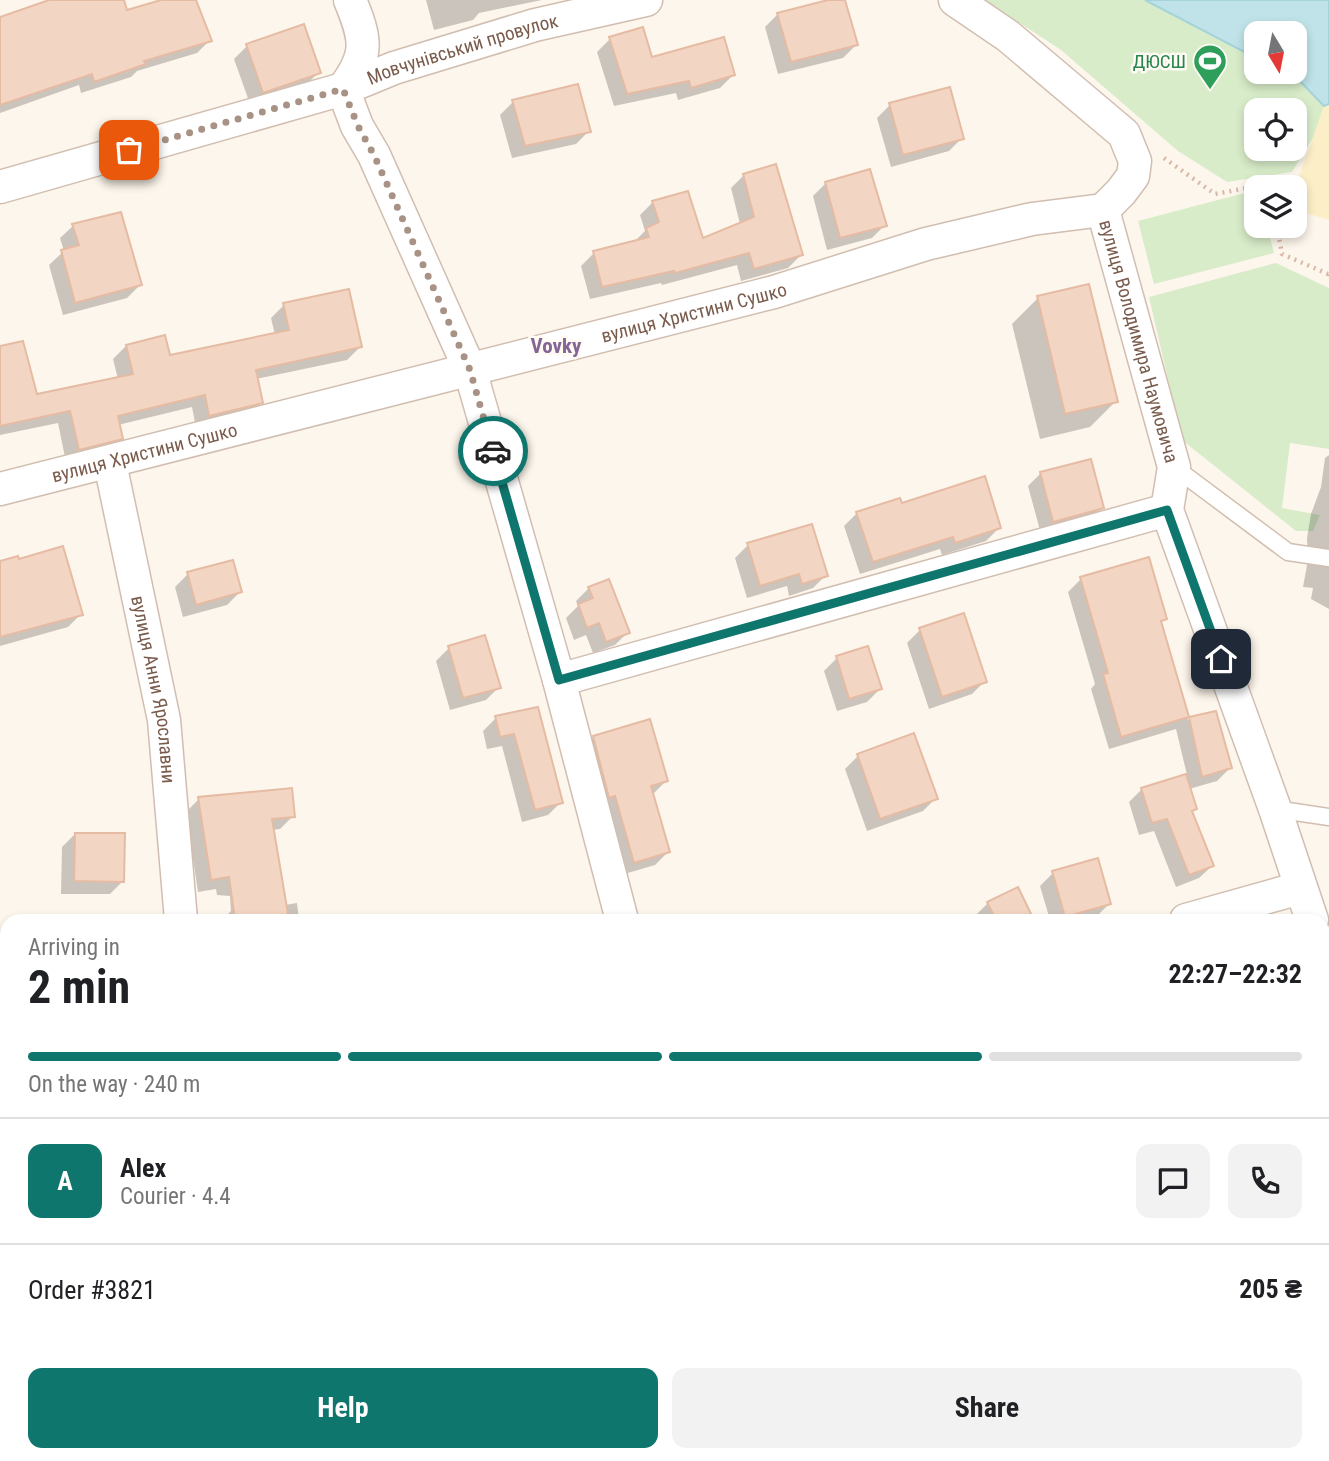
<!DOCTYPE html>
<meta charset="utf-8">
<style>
:root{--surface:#fff;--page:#f2f2f2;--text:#202124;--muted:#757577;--line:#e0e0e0;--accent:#0f766e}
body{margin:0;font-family:"Roboto Condensed",sans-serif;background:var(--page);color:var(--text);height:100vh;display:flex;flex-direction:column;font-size:26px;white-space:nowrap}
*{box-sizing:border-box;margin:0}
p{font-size:23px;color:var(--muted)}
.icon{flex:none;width:38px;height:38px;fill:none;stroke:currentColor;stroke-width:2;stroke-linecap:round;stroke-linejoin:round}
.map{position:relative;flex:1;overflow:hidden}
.panel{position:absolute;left:0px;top:914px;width:1330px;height:548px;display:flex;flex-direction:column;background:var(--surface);border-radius:21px 21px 0 0;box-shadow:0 4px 10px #0003}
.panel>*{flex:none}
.needle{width:46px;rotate:170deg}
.controls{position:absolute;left:1244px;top:21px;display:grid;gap:14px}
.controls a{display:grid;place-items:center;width:63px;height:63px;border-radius:14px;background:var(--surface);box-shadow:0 4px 10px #0003;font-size:35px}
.pin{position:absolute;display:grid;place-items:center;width:60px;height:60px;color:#fff;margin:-30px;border-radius:14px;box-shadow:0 4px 10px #0006}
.courier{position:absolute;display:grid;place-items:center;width:70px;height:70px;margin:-35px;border:5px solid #0f766e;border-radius:50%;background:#fff;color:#222;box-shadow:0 2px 9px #0007}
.overview em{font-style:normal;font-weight:700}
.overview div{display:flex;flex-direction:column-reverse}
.overview{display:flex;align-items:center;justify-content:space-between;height:119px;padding:0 28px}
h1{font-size:46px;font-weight:700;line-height:52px}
.bar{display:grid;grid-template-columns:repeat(4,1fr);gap:10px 7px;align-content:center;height:84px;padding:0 28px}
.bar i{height:9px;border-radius:5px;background:var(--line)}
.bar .current{background:var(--accent)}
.bar p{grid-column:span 4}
.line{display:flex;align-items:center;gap:18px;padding:0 28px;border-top:2px solid var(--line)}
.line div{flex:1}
.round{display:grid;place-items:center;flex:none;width:74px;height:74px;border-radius:14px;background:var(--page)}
.cta{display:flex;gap:14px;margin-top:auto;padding:14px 28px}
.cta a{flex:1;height:80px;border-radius:14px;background:var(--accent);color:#fff;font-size:28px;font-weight:700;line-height:80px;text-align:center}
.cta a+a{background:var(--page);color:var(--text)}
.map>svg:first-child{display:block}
.green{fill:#d8ecc9;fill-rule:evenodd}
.sand{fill:#fcefc7}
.water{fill:#bfe3e8;stroke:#a5d3da;stroke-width:2}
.shadow{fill:#0003}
.building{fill:#f3d5c3;stroke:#e6bba3;stroke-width:2}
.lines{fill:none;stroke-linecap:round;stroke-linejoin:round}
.service-casing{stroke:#d1beb0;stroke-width:19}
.minor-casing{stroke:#d1beb0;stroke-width:35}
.path{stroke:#d9b8a5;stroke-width:4.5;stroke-dasharray:2 5;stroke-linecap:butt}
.service{stroke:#fff;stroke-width:16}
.minor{stroke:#fff;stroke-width:32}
.done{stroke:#a89285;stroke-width:7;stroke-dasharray:0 12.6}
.route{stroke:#0f766e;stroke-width:9}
.labels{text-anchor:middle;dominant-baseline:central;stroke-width:5;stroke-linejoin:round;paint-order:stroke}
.street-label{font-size:19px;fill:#7a5c4d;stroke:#fffaf3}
.leisure-label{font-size:19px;fill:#27864d;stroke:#fffaf3;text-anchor:end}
.neighbourhood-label{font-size:21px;font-weight:bold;fill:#846695;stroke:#fffaf3}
</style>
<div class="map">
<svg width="1329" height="1461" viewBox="0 0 1329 1461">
<rect width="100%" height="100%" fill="#fdf6ec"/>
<!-- green -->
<g class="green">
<path d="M985 0H1145L1256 58V72H1285L1296 77 1324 106 1314 136 1292 172 1227 182 1178 151 1061 50ZM1256 110H1295V149H1256Z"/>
<polygon points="1256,190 1256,226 1267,226 1274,253 1154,284 1138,221"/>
<polygon points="1276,263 1329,288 1329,449 1290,443 1282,508 1320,515 1313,531 1296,531 1182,440 1149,297"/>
<polygon points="1323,1453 1329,1453 1329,1461 1212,1461 1248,1454"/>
</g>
<!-- sand -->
<polygon class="sand" points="1329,104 1329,220 1306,213 1297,204 1295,195 1295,188 1324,106"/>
<!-- water -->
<polygon class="water" points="1145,0 1329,0 1329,104 1324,106 1296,77 1285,72 1295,72 1295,33 1256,33 1256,58"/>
<!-- shadow -->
<g class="shadow">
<polygon points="54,0 122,0 126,12 167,0 194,0 210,40 197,53 137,71 131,77 81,93 79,85 0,113 0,18"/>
<polygon points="426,0 542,0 479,13 473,20 434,30"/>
<polygon points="835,0 844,0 856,45 843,58 778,74 765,27 778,14"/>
<polygon points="610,39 651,59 733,75 720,88 678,100 676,93 614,106 597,52"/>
<polygon points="247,46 319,72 306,85 250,104 234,59"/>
<polygon points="513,102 589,131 576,144 512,158 500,115"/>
<polygon points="890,105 962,138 949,151 891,167 877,118"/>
<polygon points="744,175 801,255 788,268 741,281 737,265 662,285 661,283 590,299 581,266 594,253 633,243 645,231 640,215 653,202 702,241 740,224 731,188"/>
<polygon points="826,183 885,225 872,238 827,250 813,196"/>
<polygon points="73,226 140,285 127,298 63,315 49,265 64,251 60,238"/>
<polygon points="1038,298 1116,401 1090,427 1040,439 1012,324"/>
<polygon points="284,305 360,347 347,360 256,379 261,402 248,416 196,428 192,407 118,425 121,438 108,451 66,462 58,423 0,435 0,367 36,396 118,379 113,359 126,346 168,357 275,335 271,318"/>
<polygon points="1329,455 1329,609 1311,599 1313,588 1303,587 1308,560 1307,538 1311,514 1321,487 1325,458"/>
<polygon points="1041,473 1102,508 1089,521 1041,534 1028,486"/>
<polygon points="900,506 999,528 986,541 942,555 940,549 860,574 844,526 857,513"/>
<polygon points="748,545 826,575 813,588 789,596 787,586 747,598 735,558"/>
<polygon points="0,563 81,614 68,627 0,646"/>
<polygon points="188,574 240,592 227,605 183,617 175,587"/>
<polygon points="1081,579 1165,618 1160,624 1188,720 1214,713 1230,768 1217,781 1189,789 1195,809 1191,813 1212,866 1199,878 1176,887 1154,831 1139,835 1129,802 1142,789 1187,775 1176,729 1109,749 1091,689 1095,684 1068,592"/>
<polygon points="589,588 628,632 615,645 593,653 586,635 574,640 566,618 578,606 576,601"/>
<polygon points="920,630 985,681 972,694 929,709 907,643"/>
<polygon points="449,648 499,687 486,700 450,710 436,661"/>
<polygon points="837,658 880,689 867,702 837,711 824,671"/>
<polygon points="536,709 561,802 548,815 522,822 502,746 487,749 483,731 496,718"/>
<polygon points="594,737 666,781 652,795 668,852 655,865 621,875 581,750"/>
<polygon points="858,756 936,798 923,811 867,831 845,769"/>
<polygon points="199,799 293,816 280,829 272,830 285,905 297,903 299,920 222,920 231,911 230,896 217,895 216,889 198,892 186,812"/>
<polygon points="75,834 123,881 110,894 61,894 62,847"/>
<polygon points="1053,873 1109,904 1096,917 1082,920 1050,920 1040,886"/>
<polygon points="1017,889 1032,920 977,920 975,916 988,903"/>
<polygon points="7,1283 7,1339 5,1340 0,1324 0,1288"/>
<polygon points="688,1454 774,1454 777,1461 681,1461"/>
</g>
<!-- building -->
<g class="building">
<polygon points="49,0 124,0 127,10 161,0 196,0 212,41 144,61 146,64 94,82 92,74 0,105 0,17"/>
<polygon points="828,0 845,0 858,45 791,62 777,13"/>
<polygon points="304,24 321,73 263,93 246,44"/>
<polygon points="643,27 652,57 724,37 735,75 691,88 689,81 627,94 609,37"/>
<polygon points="578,84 591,132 525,146 512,100"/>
<polygon points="950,87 964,139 903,155 889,103"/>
<polygon points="776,164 803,255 754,269 749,253 675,273 674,271 602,287 593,251 649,237 646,228 659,222 652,201 688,191 703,238 754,217 743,174"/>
<polygon points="870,169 887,226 840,238 825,182"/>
<polygon points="121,212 142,285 75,303 61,250 79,245 72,224"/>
<polygon points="1089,284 1118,402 1065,414 1037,296"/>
<polygon points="349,289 362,347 256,370 263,403 209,416 205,395 118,416 123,439 79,450 70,411 0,426 0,346 23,341 37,394 133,374 126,345 165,335 170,355 289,330 283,303"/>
<polygon points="1091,459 1104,508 1053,522 1040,472"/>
<polygon points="985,476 1001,528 955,543 953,537 873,562 856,512 900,498 902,503"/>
<polygon points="812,524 828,576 802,584 799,574 760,586 747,543"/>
<polygon points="63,546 83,615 0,637 0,561 18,556 19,559"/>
<polygon points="1149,557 1167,619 1161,621 1189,717 1121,737 1103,674 1108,673 1080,577"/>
<polygon points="233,560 242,592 196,605 187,572"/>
<polygon points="609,579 630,633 606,642 599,623 587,628 578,604 593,598 588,587"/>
<polygon points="964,613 987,682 942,697 919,628"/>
<polygon points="485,635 501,688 463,698 448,646"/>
<polygon points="868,646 882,689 849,699 836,656"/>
<polygon points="538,707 563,803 535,810 514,734 500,737 495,716"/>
<polygon points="1216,711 1232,768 1202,777 1189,717"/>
<polygon points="650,719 668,781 651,786 670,852 634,863 615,796 609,798 593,736"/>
<polygon points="914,733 938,799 880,819 857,754"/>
<polygon points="1186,774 1197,809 1192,811 1214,866 1189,875 1167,819 1152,823 1141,788"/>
<polygon points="292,788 295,817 272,819 289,920 235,920 229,877 211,880 198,797"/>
<polygon points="75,833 125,833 124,882 74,881"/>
<polygon points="1098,858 1111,904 1065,917 1052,871"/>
<polygon points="1018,887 1034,920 996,920 987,902"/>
</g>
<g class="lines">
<!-- service casing -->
<g class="service-casing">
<g id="service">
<polyline points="1174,467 1288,552 1329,558"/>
<polyline points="1275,809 1329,817"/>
</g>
</g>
<!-- minor casing -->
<g class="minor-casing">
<g id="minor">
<path d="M350 0C366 39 370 54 343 89L357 126 374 155 470 370 559 680 622 920"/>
<polyline points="955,0 1008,36 1124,134 1135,161 1133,176 1121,192 1103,210"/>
<path id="s1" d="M0 187 343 89 394 68 535 25 646 0"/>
<path id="s2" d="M1103 210 1174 467 1167 510 1275 809 1312 920"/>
<path id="s3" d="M110 463 164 720 181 920"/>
<path id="s4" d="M0 489 774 292 926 244 1032 219 1103 210"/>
<polyline points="559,680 1167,510"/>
<polyline points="1186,920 1300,888"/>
<polyline points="1323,954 1329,971"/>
<polyline points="0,1102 7,1101"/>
<polyline points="1323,1285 1329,1285"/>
<polyline points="234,1454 234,1461"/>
<polyline points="863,1454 864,1461"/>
<polyline points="935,1461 946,1454"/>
</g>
</g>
<!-- path -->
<g class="path">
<polyline points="1164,158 1215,194 1269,184 1269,187"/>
<polyline points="1277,226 1282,254 1328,274 1329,271"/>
<polyline points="1323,1391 1329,1388"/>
<polyline points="1038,1454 1040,1457 1085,1461"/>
<polyline points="1139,1461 1139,1454"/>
</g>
<!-- service -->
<use href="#service" class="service"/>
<!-- minor -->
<use href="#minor" class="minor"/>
</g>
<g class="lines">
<!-- done -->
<polyline class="done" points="129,150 343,89 358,126 374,155 470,370 493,451"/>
<!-- route -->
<polyline class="route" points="493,451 559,680 1167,510 1221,659"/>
</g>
<!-- icons -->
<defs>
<g id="stadium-pin" transform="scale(1.75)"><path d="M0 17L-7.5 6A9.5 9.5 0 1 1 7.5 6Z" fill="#2e9e5b" stroke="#fffaf3"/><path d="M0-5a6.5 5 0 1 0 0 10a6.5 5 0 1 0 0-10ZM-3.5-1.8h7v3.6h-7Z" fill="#fff"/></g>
</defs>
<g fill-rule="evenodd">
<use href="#stadium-pin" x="1210" y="61"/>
</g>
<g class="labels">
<!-- street labels -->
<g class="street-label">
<text stroke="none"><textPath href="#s1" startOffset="483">Мовчунівський провулок</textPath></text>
<text stroke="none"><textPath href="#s4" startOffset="716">вулиця Христини Сушко</textPath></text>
<text stroke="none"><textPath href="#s2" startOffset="136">вулиця Володимира Наумовича</textPath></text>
<text stroke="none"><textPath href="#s4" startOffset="149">вулиця Христини Сушко</textPath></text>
<text stroke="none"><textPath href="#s3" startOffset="231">вулиця Анни Ярославни</textPath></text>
</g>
<!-- leisure labels -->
<g class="leisure-label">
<text x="1186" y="61">ДЮСШ</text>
</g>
<!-- neighbourhood labels -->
<g class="neighbourhood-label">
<text x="556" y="346">Vovky</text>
</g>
</g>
</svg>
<div class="controls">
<a><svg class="needle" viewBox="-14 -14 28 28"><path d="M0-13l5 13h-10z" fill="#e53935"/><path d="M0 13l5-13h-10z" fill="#757577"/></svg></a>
<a><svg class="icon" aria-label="locate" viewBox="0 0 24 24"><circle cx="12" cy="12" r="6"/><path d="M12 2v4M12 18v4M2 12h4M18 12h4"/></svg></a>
<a><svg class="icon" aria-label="layers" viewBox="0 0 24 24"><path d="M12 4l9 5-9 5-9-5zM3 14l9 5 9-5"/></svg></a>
</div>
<div class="pin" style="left:129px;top:150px;background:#ea580c"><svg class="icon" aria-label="bag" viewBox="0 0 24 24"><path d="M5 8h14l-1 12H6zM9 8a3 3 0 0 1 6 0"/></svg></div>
<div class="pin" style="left:1221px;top:659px;background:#1f2937"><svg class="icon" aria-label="home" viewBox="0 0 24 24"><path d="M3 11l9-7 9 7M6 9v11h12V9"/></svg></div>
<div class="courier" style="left:493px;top:451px"><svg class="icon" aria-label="car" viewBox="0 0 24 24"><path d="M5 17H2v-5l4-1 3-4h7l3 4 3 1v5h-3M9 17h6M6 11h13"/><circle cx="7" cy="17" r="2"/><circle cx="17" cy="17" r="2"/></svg></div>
<section class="panel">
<div class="overview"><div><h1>2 min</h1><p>Arriving in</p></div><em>22:27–22:32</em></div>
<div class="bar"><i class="current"></i><i class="current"></i><i class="current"></i><i></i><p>On the way · 240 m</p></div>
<div class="line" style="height:126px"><b class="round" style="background:var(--accent);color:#fff">A</b><div><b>Alex</b><p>Courier · 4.4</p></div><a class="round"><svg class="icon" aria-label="chat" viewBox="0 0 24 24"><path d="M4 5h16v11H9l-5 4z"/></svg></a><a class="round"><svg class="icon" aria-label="phone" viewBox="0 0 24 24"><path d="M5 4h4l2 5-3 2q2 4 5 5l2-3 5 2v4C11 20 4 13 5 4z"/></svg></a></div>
<div class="line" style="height:91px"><div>Order #3821</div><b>205 ₴</b></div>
<div class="cta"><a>Help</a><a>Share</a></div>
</section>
</div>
